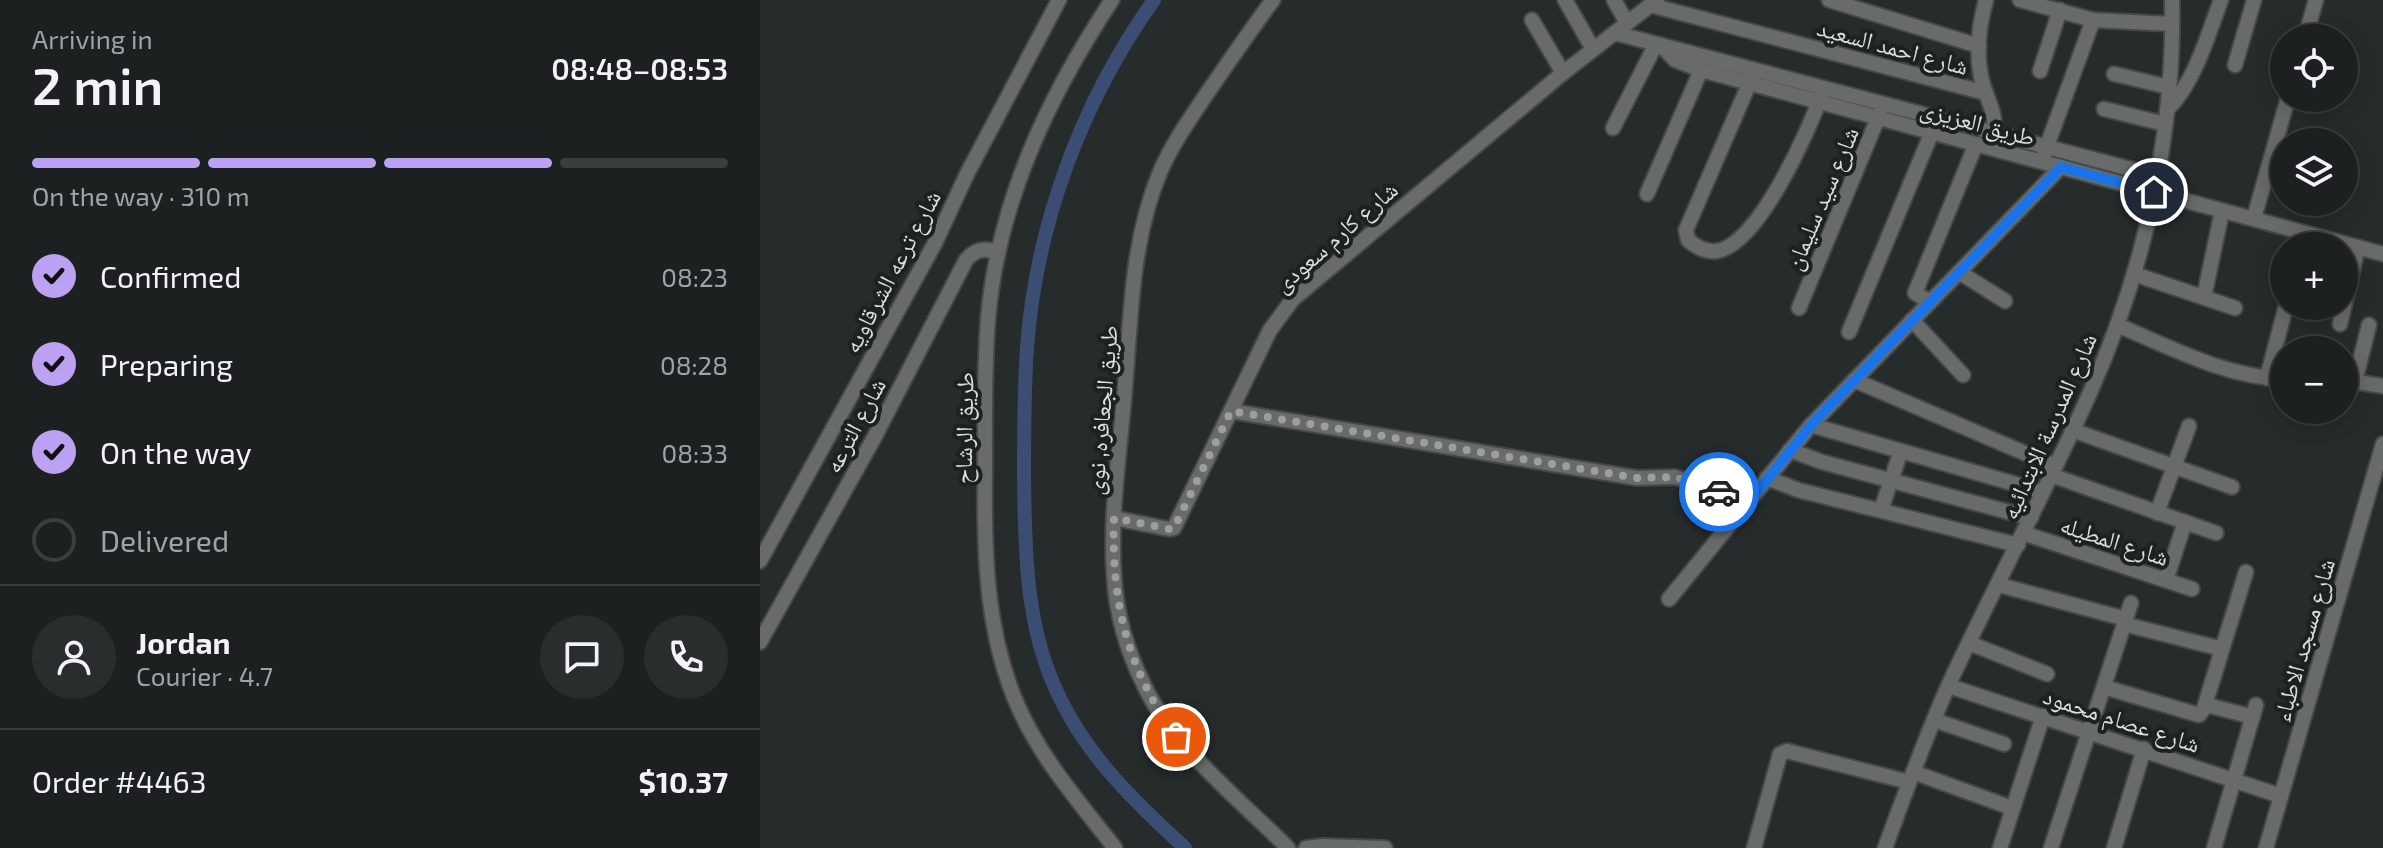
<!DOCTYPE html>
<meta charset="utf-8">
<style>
:root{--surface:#1c2021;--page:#292d2e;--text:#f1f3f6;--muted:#a0a3a5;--line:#3a3e3f;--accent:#bca0f2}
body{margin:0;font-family:"Exo 2","Noto Naskh Arabic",sans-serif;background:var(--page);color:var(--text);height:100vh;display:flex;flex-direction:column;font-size:30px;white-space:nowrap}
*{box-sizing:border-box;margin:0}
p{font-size:26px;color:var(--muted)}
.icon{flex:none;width:44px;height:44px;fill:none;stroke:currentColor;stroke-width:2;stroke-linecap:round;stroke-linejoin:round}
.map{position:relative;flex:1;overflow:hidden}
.details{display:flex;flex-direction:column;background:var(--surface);width:760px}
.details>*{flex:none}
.tools{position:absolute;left:1510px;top:24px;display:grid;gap:16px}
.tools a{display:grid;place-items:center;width:88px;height:88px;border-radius:50%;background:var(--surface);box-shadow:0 4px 20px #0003,0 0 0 2px var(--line);font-size:40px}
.pin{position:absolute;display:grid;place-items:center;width:68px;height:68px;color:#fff;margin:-34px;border:4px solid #fff;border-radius:50%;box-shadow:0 2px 8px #0007}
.courier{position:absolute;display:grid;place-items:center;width:80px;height:80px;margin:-40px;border:6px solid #1a73e8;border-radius:50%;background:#fff;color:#222;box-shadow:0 2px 10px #0007}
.summary em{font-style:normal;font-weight:600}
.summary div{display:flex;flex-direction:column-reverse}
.summary{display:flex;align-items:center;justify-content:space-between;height:136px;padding:0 32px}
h1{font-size:52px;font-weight:600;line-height:60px}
.bar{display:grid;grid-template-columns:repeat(4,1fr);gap:12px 8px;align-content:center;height:96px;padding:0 32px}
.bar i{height:10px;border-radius:6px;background:var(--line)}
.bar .selected{background:var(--accent)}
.bar p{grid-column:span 4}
.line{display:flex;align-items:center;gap:20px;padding:0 32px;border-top:2px solid var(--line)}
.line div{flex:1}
.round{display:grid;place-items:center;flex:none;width:84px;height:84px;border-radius:42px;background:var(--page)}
ol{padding:0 32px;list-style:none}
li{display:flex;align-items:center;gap:24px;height:88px}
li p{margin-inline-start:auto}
li .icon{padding:8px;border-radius:50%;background:var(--accent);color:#111;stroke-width:4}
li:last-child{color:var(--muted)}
li i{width:44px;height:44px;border:4px solid var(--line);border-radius:50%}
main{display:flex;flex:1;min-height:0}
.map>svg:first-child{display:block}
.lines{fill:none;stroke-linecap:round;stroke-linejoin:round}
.canal{stroke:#3c4d73;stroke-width:14}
.minor-casing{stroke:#434848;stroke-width:18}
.minor{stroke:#686b6a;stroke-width:14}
.done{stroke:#9b9fa0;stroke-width:8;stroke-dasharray:0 14.4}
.route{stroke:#1a73e8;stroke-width:10}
.labels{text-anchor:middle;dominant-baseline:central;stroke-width:8;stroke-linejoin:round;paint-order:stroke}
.street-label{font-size:24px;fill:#dadede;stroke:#1c2222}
</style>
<main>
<section class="details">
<div class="summary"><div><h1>2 min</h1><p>Arriving in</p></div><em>08:48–08:53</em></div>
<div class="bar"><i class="selected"></i><i class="selected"></i><i class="selected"></i><i></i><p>On the way · 310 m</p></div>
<ol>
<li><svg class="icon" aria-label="check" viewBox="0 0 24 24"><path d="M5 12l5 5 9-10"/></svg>Confirmed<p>08:23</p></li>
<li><svg class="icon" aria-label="check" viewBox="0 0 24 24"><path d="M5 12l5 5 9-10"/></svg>Preparing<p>08:28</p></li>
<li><svg class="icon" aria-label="check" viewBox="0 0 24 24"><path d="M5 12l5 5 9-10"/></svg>On the way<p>08:33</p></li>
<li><i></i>Delivered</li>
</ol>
<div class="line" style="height:144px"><a class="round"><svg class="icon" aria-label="person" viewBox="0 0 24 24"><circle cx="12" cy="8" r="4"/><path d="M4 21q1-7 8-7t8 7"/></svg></a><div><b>Jordan</b><p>Courier · 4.7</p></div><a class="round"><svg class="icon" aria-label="chat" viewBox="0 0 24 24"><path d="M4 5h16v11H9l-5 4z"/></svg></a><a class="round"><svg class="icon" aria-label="phone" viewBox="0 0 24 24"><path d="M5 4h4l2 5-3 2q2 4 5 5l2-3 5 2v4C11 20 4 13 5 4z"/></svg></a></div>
<div class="line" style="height:104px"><div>Order #4463</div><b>$10.37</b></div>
</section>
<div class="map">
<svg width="1623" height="848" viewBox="0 0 1623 848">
<rect width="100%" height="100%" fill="#262b2c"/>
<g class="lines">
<!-- canal -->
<path class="canal" d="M394 0C322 101 276 224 267 348 264 390 264 433 264 476 265 542 265 610 289 673 317 747 368 795 425 848"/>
<!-- minor casing -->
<g class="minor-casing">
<g id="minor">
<path d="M352 0C288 97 238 202 228 319 224 369 225 420 225 470 224 547 225 624 254 697 277 754 318 801 355 848"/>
<path d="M513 0C491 29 471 59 450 89 432 116 413 142 400 172 370 244 371 323 364 399 359 457 350 516 354 575 356 613 367 651 384 685 412 746 480 800 528 848"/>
<polyline points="805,0 833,49"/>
<polyline points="854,0 867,23"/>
<polyline points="1069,0 1219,46"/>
<path d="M1226 0C1219 25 1216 52 1221 77 1226 100 1240 116 1232 140"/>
<polyline points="1260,0 1333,20 1412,24"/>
<polyline points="890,5 1226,93"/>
<polyline points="772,20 803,73"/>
<polyline points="855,33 1397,176"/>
<polyline points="1545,38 1556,0"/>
<polyline points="901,45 915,60 941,70 1623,254"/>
<polyline points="1475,65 1494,0"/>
<polyline points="1280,71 1300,10"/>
<polyline points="1354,74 1409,87"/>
<path d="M993 75 926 230 928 240C936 247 946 252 956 251 998 246 1048 132 1061 96"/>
<polyline points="1344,109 1405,124"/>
<path d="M1407 110C1435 82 1447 37 1461 0"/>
<polyline points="853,128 896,44"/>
<polyline points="1284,154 1333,20"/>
<polyline points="887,194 941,70"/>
<polyline points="1494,218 1528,98"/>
<polyline points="1199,272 1245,301"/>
<polyline points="1374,274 1475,308"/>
<polyline points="1444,297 1462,211"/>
<polyline points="1170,302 1155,293 1216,144"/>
<polyline points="1039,308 1120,113"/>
<polyline points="1152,320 1203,375"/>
<polyline points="1580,324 1598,247"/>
<path d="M1357 325C1410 347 1465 377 1524 379"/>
<polyline points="1089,332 1174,127"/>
<polyline points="1507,378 1526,306"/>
<polyline points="1094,380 1295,466"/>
<polyline points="1584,380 1623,386"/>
<polyline points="1595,381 1609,325"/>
<polyline points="471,411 877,478 915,477 989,502"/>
<polyline points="1051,425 1283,492"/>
<polyline points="1312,430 1472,487"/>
<polyline points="1030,450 1062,462 1271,518"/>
<polyline points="1291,475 1456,533"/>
<polyline points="1007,478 1038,490 1258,545"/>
<polyline points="1121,510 1141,451"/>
<polyline points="1397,513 1429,426"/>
<polyline points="354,518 409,529 414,528 510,330 533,299 803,73 897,0"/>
<polyline points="1263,533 1432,589"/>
<polyline points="0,561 175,243 207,174 299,0"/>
<polyline points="1406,580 1425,522"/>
<polyline points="1239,585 1366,619"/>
<polyline points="909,599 1051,425 1301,167"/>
<polyline points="1364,624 1462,649"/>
<path d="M0 642 114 438 206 260C215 249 225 247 238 253"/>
<polyline points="1209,643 1287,674"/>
<polyline points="1189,686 1521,796"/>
<polyline points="1344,687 1439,715 1447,705 1493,717"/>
<polyline points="1445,705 1486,572"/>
<polyline points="1174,720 1244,744"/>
<polyline points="1153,772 1252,808"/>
<polyline points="546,848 563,846 625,848"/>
<polyline points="994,848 1020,754 1027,751 1149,782"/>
<path d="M1125 848C1145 793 1165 738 1189 684 1234 587 1285 493 1329 395 1384 272 1415 135 1412 0"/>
<polyline points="1240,848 1283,716"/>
<polyline points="1291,848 1371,603"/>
<polyline points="1354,848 1384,749"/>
<polyline points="1454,848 1496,705"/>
<polyline points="1506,848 1623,444"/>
</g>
</g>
<!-- minor -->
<use href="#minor" class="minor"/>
</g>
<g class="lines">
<!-- done -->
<path class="done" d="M416 737C367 667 351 603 354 518L409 529 414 528 471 411 877 478 915 477 959 492"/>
<!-- route -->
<polyline class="route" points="959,492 989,502 1051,425 1301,167 1394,192"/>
</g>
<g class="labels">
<!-- street labels -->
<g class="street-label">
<text transform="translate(1133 46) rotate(15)">شارع احمد السعيد</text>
<text transform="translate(1218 122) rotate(15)">طريق العزيزى</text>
<text transform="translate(1061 198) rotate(-67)">شارع سيد سليمان</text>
<text transform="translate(575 236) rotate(-41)">شارع كارم سعودى</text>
<text transform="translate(131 271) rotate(-62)">شارع ترعه الشرقاويه</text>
<text transform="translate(341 410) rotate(-85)">طريق الجعافره, نوى</text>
<text transform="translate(94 425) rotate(-62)">شارع الترعه</text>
<text transform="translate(1288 426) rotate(-66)">شارع المدرسة الابتدائيه</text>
<text transform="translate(203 428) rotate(-89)">طريق الرشاح</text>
<text transform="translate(1355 540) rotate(18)">شارع المطيله</text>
<text transform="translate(1543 640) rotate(-74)">شارع مسجد الاطباء</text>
<text transform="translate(1362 719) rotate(18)">شارع عصام محمود</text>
</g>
</g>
</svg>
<div class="tools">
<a><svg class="icon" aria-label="locate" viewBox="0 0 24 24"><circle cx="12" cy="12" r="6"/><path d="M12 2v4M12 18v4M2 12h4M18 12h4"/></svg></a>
<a><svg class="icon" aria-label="layers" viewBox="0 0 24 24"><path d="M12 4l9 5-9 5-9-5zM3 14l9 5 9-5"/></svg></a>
<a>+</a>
<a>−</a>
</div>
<div class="pin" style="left:416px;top:737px;background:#ea580c"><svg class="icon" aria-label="bag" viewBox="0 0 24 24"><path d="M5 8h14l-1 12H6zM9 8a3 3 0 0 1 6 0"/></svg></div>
<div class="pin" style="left:1394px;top:192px;background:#1f2937"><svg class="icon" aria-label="home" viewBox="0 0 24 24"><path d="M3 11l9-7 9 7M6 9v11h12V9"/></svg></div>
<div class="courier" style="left:959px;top:492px"><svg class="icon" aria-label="car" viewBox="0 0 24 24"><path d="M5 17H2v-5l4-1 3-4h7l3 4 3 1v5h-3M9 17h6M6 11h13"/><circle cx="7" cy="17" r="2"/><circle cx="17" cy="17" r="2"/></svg></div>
</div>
</main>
